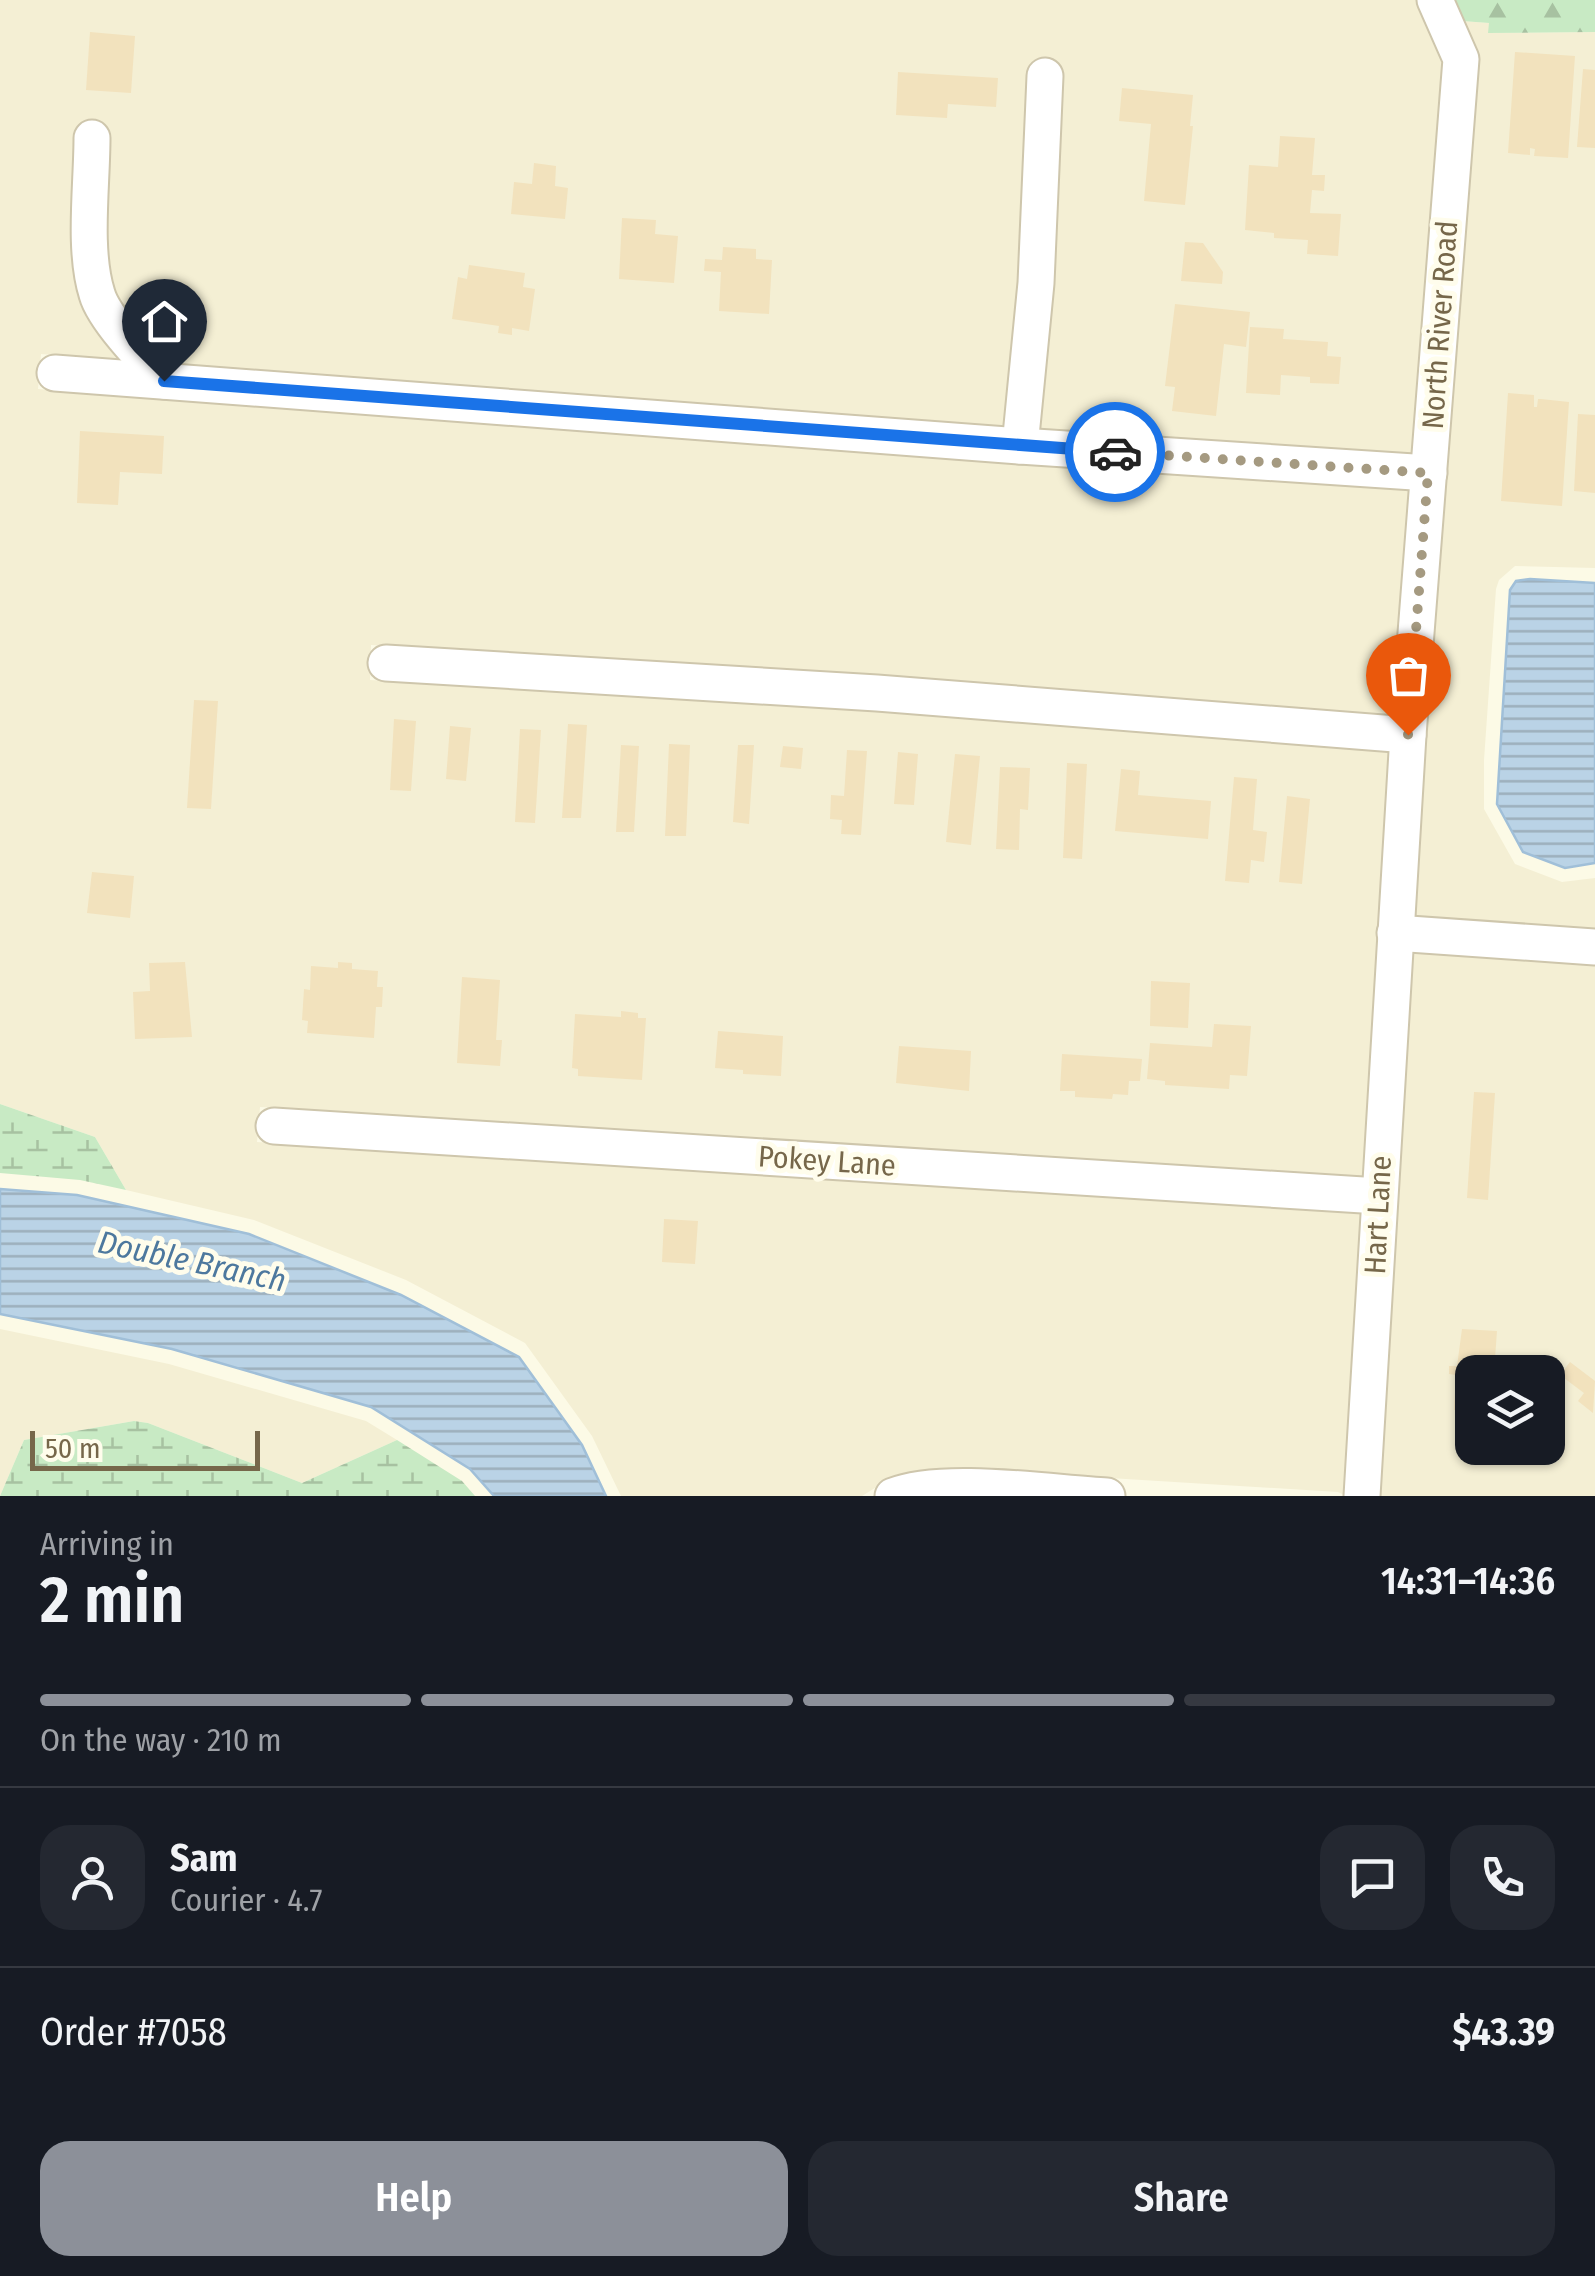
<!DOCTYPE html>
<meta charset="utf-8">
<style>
:root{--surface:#171b24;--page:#242831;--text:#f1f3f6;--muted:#9ea1a6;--line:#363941;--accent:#8c9099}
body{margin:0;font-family:"Fira Sans Condensed",sans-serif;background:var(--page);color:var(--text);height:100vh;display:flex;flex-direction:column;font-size:38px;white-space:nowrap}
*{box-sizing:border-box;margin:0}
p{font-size:32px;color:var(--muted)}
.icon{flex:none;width:55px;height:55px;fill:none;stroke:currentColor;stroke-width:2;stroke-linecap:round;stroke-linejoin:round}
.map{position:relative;height:1496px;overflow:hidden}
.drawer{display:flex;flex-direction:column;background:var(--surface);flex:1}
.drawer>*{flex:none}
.controls{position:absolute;left:1455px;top:1355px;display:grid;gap:20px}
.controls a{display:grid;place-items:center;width:110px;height:110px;border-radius:20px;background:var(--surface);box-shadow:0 2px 8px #0004;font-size:50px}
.scale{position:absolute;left:30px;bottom:25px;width:230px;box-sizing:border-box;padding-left:10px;border:5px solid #76674a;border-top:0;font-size:28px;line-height:35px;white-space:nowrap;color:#76674a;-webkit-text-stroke:8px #fffdec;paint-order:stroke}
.pin{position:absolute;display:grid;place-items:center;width:85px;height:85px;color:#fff;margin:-102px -42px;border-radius:50% 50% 50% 0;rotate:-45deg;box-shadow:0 0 10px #0007}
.pin .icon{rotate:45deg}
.courier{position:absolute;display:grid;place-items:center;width:100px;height:100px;margin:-50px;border:8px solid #1a73e8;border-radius:50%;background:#fff;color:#222;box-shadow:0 2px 12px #0007}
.head em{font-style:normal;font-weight:600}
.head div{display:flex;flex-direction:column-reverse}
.head{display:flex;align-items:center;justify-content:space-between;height:170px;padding:0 40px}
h1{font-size:65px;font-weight:600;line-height:75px}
.bar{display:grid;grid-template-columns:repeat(4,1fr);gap:15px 10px;align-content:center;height:120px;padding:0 40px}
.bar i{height:12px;border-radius:8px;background:var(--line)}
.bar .active{background:var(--accent)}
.bar p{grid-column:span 4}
.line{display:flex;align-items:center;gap:25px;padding:0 40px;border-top:2px solid var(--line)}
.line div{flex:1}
.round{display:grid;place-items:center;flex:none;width:105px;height:105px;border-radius:30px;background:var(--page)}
.cta{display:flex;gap:20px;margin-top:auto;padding:20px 40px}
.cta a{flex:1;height:115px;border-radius:30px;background:var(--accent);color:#fff;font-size:40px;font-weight:600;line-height:115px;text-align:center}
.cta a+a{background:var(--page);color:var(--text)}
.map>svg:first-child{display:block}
.residential{fill:#f4efd4;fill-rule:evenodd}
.forest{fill:url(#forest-firs)}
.wetland{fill:url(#wetland-marsh)}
.water{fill:url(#water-rules);stroke:#a0bfd8;stroke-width:2.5}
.building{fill:#f2e2bd}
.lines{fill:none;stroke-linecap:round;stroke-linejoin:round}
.minor-casing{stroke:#cec6ac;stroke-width:39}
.minor{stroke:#fff;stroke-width:35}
.done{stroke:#a59a81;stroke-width:10;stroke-dasharray:0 18}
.route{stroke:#1a73e8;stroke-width:12}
.labels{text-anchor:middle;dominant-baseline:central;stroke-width:10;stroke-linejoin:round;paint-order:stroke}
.street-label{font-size:30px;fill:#76674a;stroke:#fffdec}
.water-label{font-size:32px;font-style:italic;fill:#4d789e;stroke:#fffdec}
</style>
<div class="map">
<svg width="1595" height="1496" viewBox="0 0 1595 1496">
<defs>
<pattern id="forest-firs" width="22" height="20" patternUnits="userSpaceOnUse" patternTransform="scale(2.5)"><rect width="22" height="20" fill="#c8eac4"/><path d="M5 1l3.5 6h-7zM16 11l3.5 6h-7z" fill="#a7c1a1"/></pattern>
<pattern id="wetland-marsh" width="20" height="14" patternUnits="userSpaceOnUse" patternTransform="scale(2.5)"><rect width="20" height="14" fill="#c8eac4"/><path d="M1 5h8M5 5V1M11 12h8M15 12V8" fill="none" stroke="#a7c1a1"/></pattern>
<pattern id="water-rules" width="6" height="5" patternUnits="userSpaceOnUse" patternTransform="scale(2.5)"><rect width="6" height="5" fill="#bad3e6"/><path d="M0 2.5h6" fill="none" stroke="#9cafbc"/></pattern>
</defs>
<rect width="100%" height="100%" fill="#fcfae6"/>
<!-- residential -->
<g class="residential">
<polygon points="0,0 1417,0 1442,55 1444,85 1414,454 1021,428 41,354 38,389 1019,464 1411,489 1393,716 878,675 371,645 370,680 875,711 1391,752 1365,1177 260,1107 257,1142 1362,1213 1346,1496 1338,1492 947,1468 891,1478 862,1496 621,1496 592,1436 525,1343 406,1280 254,1220 126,1190 95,1137 0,1104"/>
<polygon points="1462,21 1489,23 1489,33 1595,32 1595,568 1515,566 1499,580 1496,589 1484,760 1484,809 1515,864 1562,882 1595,878 1595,929 1412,917"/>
<path d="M1410 952 1595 965V1496H1378ZM1472 1372H1548V1448H1472Z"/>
<polygon points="0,1329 169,1364 366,1421 397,1440 302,1483 148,1423 134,1421 24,1440 0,1496"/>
</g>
<!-- forest -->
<polygon class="forest" points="1453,0 1595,0 1595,32 1488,33 1489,23 1462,21"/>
<!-- wetland -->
<g class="wetland">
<polygon points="0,1104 95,1137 126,1190 80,1180 0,1173"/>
<polygon points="134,1421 148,1423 302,1483 397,1440 462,1481 475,1496 0,1496 24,1440"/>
</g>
<!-- water -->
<g class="water">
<polygon points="1530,579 1595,583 1595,863 1565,868 1523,852 1497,804 1510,590 1516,581"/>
<polygon points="0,1189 77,1195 249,1234 401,1295 519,1357 582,1445 606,1496 494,1496 470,1469 371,1407 172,1349 0,1314"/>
</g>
<!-- building -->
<g class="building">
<polygon points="90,32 135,36 131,93 86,90"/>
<polygon points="1515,52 1575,56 1568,158 1534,156 1535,149 1530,148 1530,155 1508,153"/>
<polygon points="1583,69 1595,70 1595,148 1577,147"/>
<polygon points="898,72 998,78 996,107 948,104 947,118 896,115"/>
<polygon points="1122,88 1193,95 1190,126 1193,126 1185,205 1144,201 1151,124 1119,121"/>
<polygon points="1280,136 1315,138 1312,175 1325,175 1324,191 1312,190 1310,213 1341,214 1338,256 1307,254 1308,240 1274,238 1274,233 1245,230 1249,165 1278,167"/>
<polygon points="534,163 556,166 555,186 568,188 565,219 511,214 514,182 532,184"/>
<polygon points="622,218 656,220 655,234 678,236 674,283 619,279"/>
<polygon points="1185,242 1203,243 1223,272 1222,284 1181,281"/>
<polygon points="723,247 756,249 756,259 772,260 769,314 719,311 721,272 704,271 705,259 722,260"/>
<polygon points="469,265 525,273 523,287 535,289 529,331 512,328 512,335 498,333 499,326 452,319 458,277 467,279"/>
<polygon points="1175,304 1250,312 1246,347 1224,344 1216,416 1172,411 1175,387 1165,386"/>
<polygon points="1250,327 1284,329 1283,339 1328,342 1327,356 1341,357 1339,384 1310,383 1310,377 1281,375 1280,395 1246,393"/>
<polygon points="1508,393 1534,395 1534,407 1537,407 1538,399 1541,399 1569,402 1562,506 1501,501"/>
<polygon points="1578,414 1595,415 1595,493 1574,491"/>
<polygon points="80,431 164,436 162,474 120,472 118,505 77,503"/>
<polygon points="194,700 218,701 211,809 187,808"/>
<polygon points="394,719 416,721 411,791 390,790"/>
<polygon points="568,724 587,725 581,818 562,818"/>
<polygon points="450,726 471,728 466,781 446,779"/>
<polygon points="520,729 541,730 535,823 515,822"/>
<polygon points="669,744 690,745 686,836 665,836"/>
<polygon points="621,745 639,746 634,832 616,832"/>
<polygon points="738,745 754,745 749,824 733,822"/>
<polygon points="783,746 803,748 801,769 780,767"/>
<polygon points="847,750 867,751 861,835 841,834 842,820 830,819 831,795 844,796"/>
<polygon points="898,752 918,754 914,805 894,804"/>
<polygon points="955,754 980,756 971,845 946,842"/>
<polygon points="1067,763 1087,764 1082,859 1063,858"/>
<polygon points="1000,767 1030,768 1028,810 1020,809 1019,850 996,849"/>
<polygon points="1121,769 1140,771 1138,795 1211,801 1208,839 1115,831"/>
<polygon points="1234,777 1257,779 1253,830 1267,832 1264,862 1251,860 1249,883 1225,881"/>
<polygon points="1287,796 1310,799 1302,884 1279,882"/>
<polygon points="92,872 134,876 130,918 87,913"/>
<polygon points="185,962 192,1037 135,1039 133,992 150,991 149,963"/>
<polygon points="338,962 352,963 352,969 378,971 377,987 383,987 382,1007 376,1007 374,1038 307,1033 308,1021 302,1020 304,989 310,990 311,966 338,968"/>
<polygon points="462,977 500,980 496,1040 502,1040 500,1066 457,1063"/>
<polygon points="1151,981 1190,983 1188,1028 1150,1026"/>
<polygon points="621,1011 638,1013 638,1018 646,1018 642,1080 578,1076 578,1069 572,1068 575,1014 621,1017"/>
<polygon points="1214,1024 1251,1026 1247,1076 1230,1075 1229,1089 1165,1085 1165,1081 1147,1079 1150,1043 1212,1047"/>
<polygon points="718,1031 783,1036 781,1076 743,1074 743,1070 715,1068"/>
<polygon points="899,1046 971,1051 969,1091 896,1083"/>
<polygon points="1062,1054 1142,1059 1140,1081 1129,1081 1128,1095 1113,1094 1112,1099 1075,1097 1075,1091 1060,1091"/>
<polygon points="1474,1092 1495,1093 1488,1200 1467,1198"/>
<polygon points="664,1219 698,1221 695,1264 662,1262"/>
<polygon points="1462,1329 1497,1331 1494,1372 1472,1372 1472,1411 1454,1410 1456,1375 1449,1374 1449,1366 1457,1366"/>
<polygon points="1570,1362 1595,1381 1593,1413 1578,1401 1584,1393 1560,1375"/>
</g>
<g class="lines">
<!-- minor casing -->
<g class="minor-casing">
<g id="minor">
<path d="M92 138C92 185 83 250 97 294 104 319 145 361 164 381"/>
<polyline points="55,373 1020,446 1429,473"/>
<polyline points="1020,446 1036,283 1045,76"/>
<polyline points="386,663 877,693 1408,735"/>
<polyline points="1395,933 1595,947"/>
<polyline points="274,1126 1379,1196"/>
<path d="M893 1496C942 1476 1051 1493 1107 1496"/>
<polyline points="1362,1496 1408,735 1461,59 1435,0"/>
</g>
</g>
<!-- minor -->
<use href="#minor" class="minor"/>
</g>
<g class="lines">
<!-- done -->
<polyline class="done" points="1115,452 1428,473 1408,735"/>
<!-- route -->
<polyline class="route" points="164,381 1115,452"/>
</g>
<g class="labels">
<!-- street labels -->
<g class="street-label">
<text transform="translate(1440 325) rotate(-86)">North River Road</text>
<text transform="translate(827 1161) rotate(4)">Pokey Lane</text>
<text transform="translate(1378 1215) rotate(-87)">Hart Lane</text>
</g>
<!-- water labels -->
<g class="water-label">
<text transform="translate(192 1261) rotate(12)">Double Branch</text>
</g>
</g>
</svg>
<div class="controls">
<a><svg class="icon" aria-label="layers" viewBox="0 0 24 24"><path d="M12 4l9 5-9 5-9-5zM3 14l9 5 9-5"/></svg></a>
</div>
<div class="scale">50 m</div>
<div class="pin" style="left:1408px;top:735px;background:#ea580c"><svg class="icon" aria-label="bag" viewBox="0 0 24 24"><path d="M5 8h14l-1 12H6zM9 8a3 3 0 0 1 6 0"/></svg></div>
<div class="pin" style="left:164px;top:381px;background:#1f2937"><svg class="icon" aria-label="home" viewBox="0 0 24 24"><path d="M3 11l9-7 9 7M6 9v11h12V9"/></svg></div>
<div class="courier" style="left:1115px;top:452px"><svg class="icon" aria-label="car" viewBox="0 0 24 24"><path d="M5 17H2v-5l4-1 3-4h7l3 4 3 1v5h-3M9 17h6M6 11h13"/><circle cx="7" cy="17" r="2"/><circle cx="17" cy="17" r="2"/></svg></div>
</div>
<section class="drawer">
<div class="head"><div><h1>2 min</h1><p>Arriving in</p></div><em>14:31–14:36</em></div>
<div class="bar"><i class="active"></i><i class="active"></i><i class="active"></i><i></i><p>On the way · 210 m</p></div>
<div class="line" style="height:180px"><a class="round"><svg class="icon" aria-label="person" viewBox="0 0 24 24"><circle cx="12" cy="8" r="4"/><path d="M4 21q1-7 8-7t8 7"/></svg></a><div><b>Sam</b><p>Courier · 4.7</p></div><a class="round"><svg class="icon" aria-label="chat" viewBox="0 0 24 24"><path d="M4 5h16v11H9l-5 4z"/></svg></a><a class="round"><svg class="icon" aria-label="phone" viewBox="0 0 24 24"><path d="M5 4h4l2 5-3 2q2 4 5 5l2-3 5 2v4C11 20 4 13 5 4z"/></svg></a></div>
<div class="line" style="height:130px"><div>Order #7058</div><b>$43.39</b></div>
<div class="cta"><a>Help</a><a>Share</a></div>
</section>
